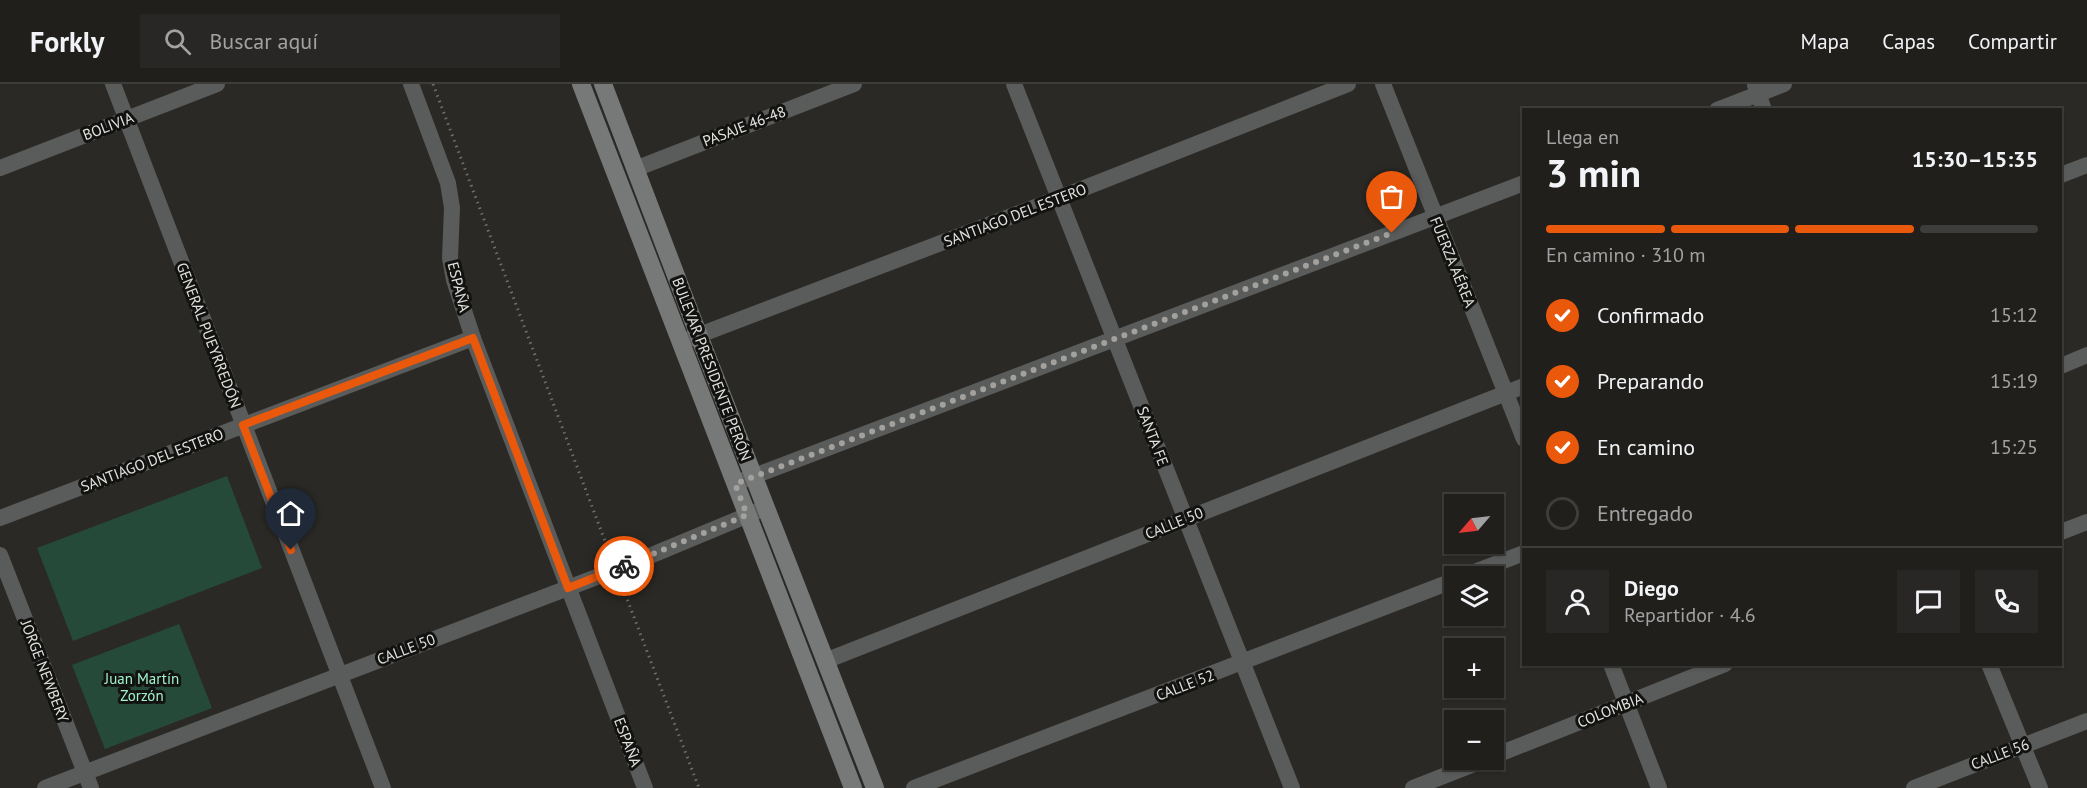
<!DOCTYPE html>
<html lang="es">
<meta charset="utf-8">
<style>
:root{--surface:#201f1c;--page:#282725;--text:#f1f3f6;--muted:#a2a2a3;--line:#3d3d3b;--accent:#ea580c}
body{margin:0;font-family:"PT Sans",sans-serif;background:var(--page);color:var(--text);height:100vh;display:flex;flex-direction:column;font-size:22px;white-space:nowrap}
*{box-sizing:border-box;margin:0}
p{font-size:20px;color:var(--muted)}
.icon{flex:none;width:33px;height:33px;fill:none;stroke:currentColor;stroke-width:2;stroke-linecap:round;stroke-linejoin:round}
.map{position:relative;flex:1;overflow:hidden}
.drawer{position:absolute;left:1522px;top:24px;width:540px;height:558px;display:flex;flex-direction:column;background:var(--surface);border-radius:0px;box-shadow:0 2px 4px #0004,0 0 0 2px var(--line)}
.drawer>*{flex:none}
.needle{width:39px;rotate:242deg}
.fabs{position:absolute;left:1444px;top:410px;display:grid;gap:12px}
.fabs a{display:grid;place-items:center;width:60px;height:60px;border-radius:0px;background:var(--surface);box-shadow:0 2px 4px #0004,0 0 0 2px var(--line);font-size:30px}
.pin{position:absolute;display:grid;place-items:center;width:51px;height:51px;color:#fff;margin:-62px -26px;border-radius:50% 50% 50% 0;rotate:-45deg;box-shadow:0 0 6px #0007}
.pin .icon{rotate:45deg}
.courier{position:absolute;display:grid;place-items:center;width:60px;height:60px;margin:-30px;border:4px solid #ea580c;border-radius:50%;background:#fff;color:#222;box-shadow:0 2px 8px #0007}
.summary em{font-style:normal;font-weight:700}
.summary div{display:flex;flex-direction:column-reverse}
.summary{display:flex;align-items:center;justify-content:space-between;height:102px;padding:0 24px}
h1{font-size:39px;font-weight:700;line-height:45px}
.bar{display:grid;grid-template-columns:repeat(4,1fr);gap:9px 6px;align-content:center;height:72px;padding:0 24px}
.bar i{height:8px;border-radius:4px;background:var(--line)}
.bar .on{background:var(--accent)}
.bar p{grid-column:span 4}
.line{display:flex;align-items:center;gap:15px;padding:0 24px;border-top:2px solid var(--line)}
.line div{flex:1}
.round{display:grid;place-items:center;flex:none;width:63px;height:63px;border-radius:0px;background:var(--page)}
ol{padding:0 24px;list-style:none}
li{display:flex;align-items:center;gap:18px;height:66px}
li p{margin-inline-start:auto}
li .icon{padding:6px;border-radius:50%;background:var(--accent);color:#fff;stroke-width:4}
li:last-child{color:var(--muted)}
li i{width:33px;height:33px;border:3px solid var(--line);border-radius:50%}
header{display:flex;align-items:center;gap:36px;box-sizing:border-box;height:84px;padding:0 30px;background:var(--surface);border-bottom:2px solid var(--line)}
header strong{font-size:28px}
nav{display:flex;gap:33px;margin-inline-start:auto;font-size:21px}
.search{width:420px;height:54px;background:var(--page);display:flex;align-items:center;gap:15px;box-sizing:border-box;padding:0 21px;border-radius:0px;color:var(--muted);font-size:22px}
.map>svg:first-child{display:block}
.green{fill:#264a3a}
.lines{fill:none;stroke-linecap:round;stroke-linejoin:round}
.path{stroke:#6f6f6b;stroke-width:3;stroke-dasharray:1.5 4.5;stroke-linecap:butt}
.street{stroke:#5a5c5b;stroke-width:16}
.secondary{stroke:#767978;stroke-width:18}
.done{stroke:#a2a19e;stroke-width:6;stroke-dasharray:0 10.8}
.route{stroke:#ea580c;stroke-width:8}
.labels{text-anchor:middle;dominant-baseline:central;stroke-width:6;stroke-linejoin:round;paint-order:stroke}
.street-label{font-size:15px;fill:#e2e2df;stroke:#121210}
.park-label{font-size:15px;fill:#a2f2cd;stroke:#121210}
</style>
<header>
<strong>Forkly</strong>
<div class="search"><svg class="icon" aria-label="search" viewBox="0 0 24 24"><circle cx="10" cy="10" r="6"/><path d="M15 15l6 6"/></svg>Buscar aquí</div>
<nav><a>Mapa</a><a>Capas</a><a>Compartir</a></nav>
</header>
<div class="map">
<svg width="2087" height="704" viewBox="0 0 2087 704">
<rect width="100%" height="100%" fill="#2a2925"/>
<!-- green -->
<g class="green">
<polygon points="227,392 262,484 73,557 37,464"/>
<polygon points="179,540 212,624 105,665 72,581"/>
</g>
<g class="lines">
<!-- path -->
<g class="path">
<polyline points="433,0 611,473"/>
<polyline points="621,499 699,704"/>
</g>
<!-- street -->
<g class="street">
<polyline points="113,0 383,704"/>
<polyline points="411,0 448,99 452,124 450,174 454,196 473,254 645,704"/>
<polyline points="1014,0 1292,704"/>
<polyline points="1383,0 1524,355"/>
<polyline points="1755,1 1764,26"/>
<polyline points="1717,26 1784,0"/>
<polyline points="0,84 217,0"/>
<polyline points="635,85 854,0"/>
<polyline points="2061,91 2087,81"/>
<polyline points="681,258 1059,114 1348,0"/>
<polyline points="2061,282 2087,271"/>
<polyline points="741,397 1524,99"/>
<polyline points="0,434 473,254"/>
<polyline points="2061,448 2087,438"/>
<polyline points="0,471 91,704"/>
<polyline points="1464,492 1524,469"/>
<polyline points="825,577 1524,302"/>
<polyline points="1611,580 1659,704"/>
<polyline points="1989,580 2040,704"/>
<polyline points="1494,672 1725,580"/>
<polyline points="45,704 628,481 760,426"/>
<polyline points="914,704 1455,496"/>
<polyline points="1413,704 1487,675"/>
<polyline points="1914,704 2087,637"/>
</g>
<!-- secondary -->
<g class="secondary">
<polyline points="581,0 853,704"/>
<polyline points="603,0 699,252 875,704"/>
</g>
</g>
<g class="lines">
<!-- done -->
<polyline class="done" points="624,482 747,431 735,400 1392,149"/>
<!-- route -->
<polyline class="route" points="291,466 243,341 473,254 568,504 624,482"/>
</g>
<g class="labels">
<!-- street labels -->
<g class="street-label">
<text transform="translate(108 42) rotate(-21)">BOLIVIA</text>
<text transform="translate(744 42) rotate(-21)">PASAJE 46-48</text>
<text transform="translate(1015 131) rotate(-21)">SANTIAGO DEL ESTERO</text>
<text transform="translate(1453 178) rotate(68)">FUERZA AÉREA</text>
<text transform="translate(459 203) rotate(76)">ESPAÑA</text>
<text transform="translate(209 251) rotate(69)">GENERAL PUEYRREDÓN</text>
<text transform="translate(712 285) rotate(69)">BULEVAR PRESIDENTE PERÓN</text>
<text transform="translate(1153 352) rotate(69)">SANTA FE</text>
<text transform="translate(152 376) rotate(-21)">SANTIAGO DEL ESTERO</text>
<text transform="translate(1174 439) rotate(-22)">CALLE 50</text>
<text transform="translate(406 565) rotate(-21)">CALLE 50</text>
<text transform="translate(45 587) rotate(69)">JORGE NEWBERY</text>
<text transform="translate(1185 601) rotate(-21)">CALLE 52</text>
<text transform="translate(1610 626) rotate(-22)">COLOMBIA</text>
<text transform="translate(628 658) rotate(69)">ESPAÑA</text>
<text transform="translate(2000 670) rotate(-21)">CALLE 56</text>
</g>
<!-- park labels -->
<g class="park-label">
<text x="142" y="594">Juan Martín<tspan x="142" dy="17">Zorzón</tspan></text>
</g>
</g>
</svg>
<div class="fabs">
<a><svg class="needle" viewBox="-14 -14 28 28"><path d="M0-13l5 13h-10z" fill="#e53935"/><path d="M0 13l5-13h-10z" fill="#a2a2a3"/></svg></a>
<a><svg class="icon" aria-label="layers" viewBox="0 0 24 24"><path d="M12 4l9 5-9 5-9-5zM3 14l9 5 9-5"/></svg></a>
<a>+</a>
<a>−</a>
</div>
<div class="pin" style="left:1392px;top:149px;background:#ea580c"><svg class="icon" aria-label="bag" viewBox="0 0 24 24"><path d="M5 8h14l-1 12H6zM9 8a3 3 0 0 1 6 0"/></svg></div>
<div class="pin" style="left:291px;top:466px;background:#1f2937"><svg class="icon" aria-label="home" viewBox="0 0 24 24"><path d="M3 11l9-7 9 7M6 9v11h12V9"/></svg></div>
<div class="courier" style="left:624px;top:482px"><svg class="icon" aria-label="bike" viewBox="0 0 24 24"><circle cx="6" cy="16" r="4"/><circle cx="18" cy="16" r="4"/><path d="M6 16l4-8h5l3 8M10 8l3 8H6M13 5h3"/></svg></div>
<section class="drawer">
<div class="summary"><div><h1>3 min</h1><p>Llega en</p></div><em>15:30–15:35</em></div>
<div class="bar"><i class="on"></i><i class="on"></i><i class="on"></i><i></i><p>En camino · 310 m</p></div>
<ol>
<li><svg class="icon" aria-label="check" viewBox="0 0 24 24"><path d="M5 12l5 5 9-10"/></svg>Confirmado<p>15:12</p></li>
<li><svg class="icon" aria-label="check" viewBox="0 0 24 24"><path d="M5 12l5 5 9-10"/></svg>Preparando<p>15:19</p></li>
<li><svg class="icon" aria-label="check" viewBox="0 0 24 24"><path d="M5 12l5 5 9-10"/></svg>En camino<p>15:25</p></li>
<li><i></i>Entregado</li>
</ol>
<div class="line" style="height:108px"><a class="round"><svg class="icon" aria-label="person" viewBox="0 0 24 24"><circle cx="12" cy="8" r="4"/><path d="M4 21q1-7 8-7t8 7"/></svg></a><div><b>Diego</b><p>Repartidor · 4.6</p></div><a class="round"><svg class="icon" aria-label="chat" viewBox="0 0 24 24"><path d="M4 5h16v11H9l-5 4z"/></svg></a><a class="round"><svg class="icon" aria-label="phone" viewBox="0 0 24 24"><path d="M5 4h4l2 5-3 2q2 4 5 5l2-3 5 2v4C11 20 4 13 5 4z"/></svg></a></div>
</section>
</div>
